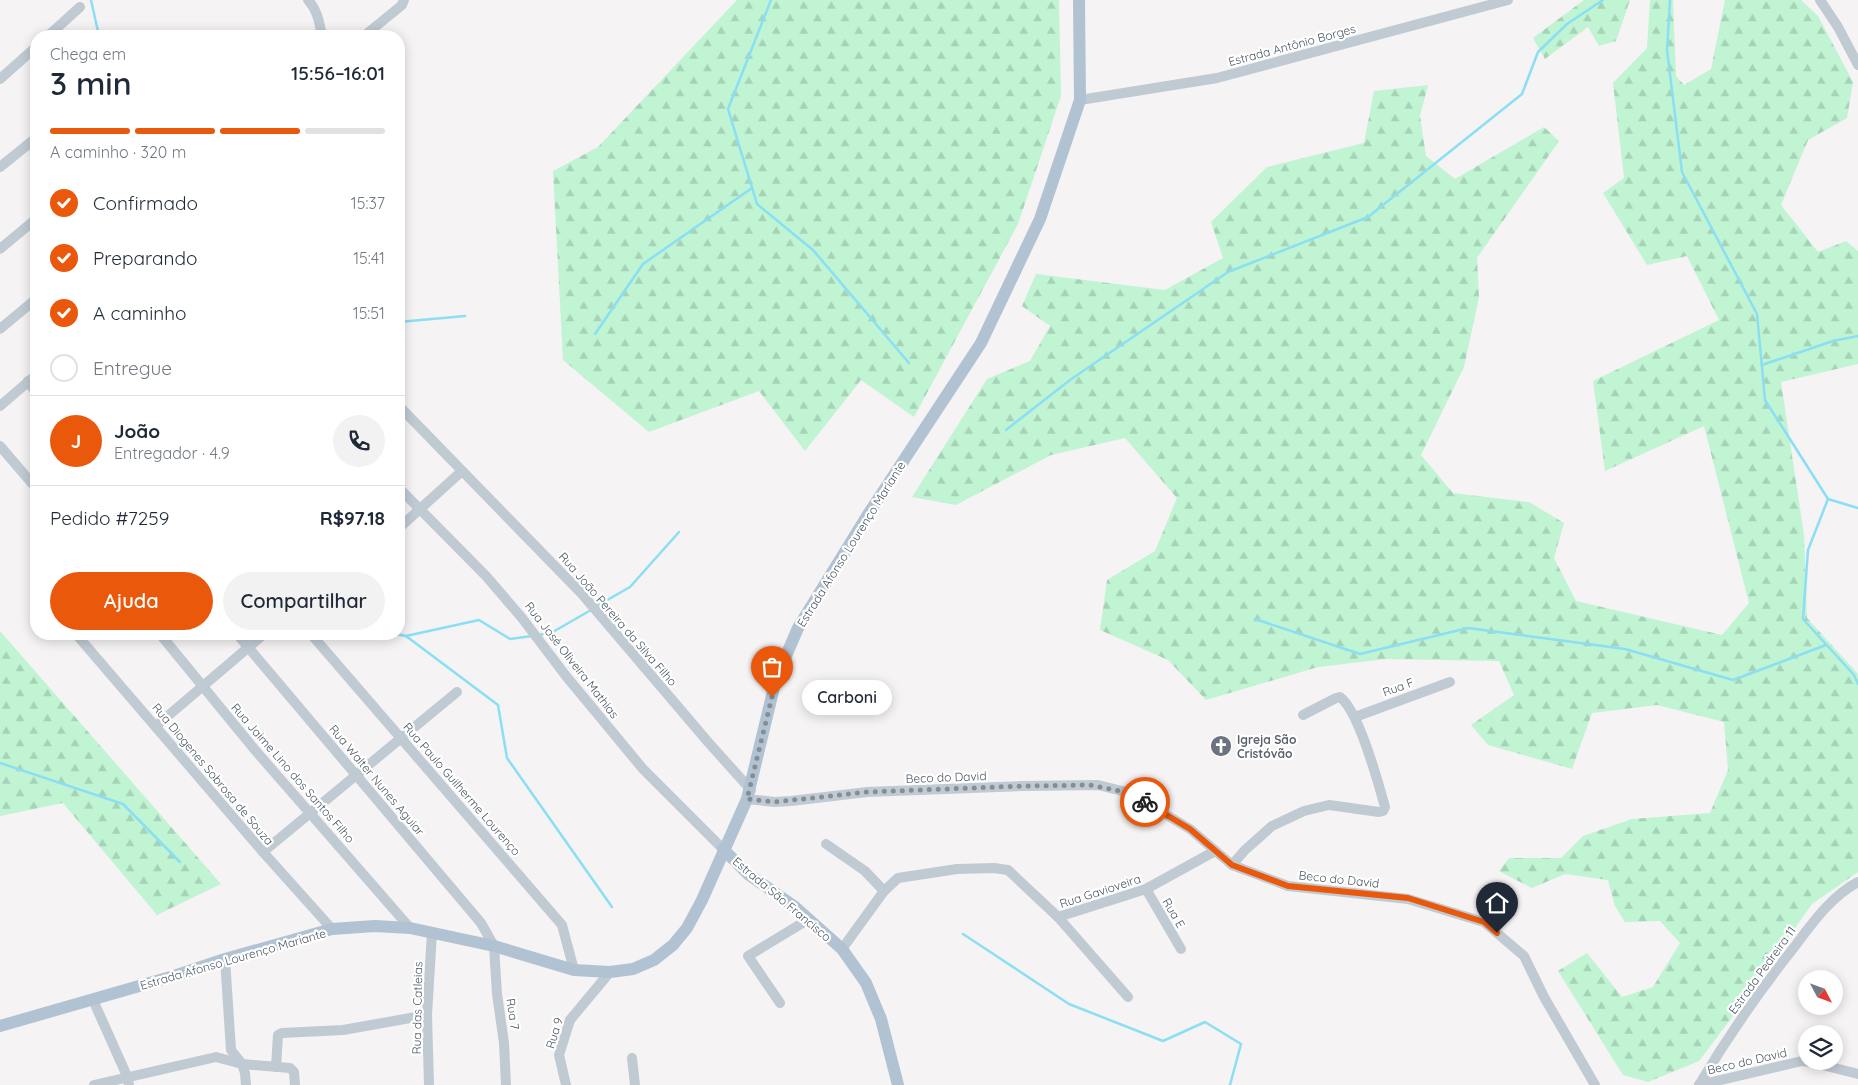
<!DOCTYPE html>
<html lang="pt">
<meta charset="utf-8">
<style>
:root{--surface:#fff;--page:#f2f2f3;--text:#1f2937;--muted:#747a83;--line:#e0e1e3;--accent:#ea580c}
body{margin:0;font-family:Quicksand,sans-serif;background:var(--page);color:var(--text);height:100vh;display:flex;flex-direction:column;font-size:19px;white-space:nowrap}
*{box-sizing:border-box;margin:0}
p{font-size:16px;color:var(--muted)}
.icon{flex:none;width:28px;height:28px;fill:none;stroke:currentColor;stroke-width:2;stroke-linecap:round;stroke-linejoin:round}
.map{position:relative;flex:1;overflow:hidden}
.sheet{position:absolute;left:30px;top:30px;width:375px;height:610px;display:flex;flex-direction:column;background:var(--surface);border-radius:20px;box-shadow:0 2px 12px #0003}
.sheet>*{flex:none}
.needle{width:32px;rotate:131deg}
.tools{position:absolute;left:1798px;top:970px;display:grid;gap:10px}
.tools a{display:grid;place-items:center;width:45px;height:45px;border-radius:50%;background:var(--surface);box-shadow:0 2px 12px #0003;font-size:25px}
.pin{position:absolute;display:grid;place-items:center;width:42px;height:42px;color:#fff;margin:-51px -21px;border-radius:50% 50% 50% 0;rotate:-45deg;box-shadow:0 0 5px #0007}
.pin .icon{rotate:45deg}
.courier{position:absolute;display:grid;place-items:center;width:50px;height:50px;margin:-25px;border:4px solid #ea580c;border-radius:50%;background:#fff;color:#222;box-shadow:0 1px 6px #0007}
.bubble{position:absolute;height:35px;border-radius:18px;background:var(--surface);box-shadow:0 2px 12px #0003;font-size:16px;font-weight:600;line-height:35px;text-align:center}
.overview em{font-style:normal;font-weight:600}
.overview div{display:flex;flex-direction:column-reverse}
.overview{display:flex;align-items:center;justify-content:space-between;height:85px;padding:0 20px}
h1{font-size:32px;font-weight:600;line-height:38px}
.bar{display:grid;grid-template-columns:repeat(4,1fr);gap:8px 5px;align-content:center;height:60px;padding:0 20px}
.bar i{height:6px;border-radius:4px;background:var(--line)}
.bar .on{background:var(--accent)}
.bar p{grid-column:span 4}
.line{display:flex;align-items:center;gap:12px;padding:0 20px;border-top:1px solid var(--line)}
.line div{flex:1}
.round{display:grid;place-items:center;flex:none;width:52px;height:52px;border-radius:26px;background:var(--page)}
ol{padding:0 20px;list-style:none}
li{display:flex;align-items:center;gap:15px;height:55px}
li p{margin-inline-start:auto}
li .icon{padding:5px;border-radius:50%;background:var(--accent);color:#fff;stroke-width:4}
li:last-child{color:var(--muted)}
li i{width:28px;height:28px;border:2px solid var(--line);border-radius:50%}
.primary-button{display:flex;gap:10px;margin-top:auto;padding:10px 20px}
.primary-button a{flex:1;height:58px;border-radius:30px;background:var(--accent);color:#fff;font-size:20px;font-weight:600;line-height:58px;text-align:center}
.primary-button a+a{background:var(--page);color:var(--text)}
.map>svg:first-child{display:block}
.forest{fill:url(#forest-firs)}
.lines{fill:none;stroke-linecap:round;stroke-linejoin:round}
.stream{stroke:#8adff4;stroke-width:2.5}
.minor{stroke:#c0cad3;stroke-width:10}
.major{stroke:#b1c2d3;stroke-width:12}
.done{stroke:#858d95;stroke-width:5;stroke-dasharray:0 9}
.route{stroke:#ea580c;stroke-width:6}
.labels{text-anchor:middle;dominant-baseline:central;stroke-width:4.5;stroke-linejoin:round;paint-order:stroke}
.street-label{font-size:12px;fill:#485662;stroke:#fff}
.worship-label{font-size:12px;font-weight:bold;fill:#5b616d;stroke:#fff;text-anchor:start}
</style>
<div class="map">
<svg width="1858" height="1085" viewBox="0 0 1858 1085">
<defs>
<pattern id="forest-firs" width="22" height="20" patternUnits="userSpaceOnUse" patternTransform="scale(1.25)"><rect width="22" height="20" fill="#c0f4d3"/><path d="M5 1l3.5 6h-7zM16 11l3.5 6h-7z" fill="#a6d3b8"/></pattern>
</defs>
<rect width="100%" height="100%" fill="#f5f3f3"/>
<!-- forest -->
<g class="forest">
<polygon points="737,0 1059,0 1061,96 1018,224 914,417 861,380 805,451 759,391 649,432 563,360 553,171 598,147"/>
<polygon points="1584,0 1630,0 1616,41 1599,46 1588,27 1545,59 1533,38"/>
<polygon points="1650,0 1673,0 1676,76 1684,85 1711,69 1725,0 1801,0 1818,16 1853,82 1847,118 1808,140 1781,205 1818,252 1846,241 1858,251 1858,364 1781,382 1804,535 1807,618 1858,674 1858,872 1812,904 1733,1016 1699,1061 1648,1082 1623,1075 1558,971 1587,953 1622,997 1653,987 1680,943 1660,921 1625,922 1615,906 1608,880 1565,874 1532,888 1499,871 1509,858 1561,858 1583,836 1632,819 1710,813 1728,770 1724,722 1657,705 1592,713 1572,769 1488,745 1471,725 1514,695 1499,661 1386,659 1318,667 1206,700 1168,660 1100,630 1107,580 1155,551 1177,498 1125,438 1051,455 956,505 912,497 987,379 1030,361 1050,326 1022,306 1036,274 1165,290 1223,258 1211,222 1267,167 1364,143 1374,91 1428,85 1420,116 1426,156 1455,179 1544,127 1559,141 1477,258 1479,297 1464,367 1421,455 1453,493 1529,502 1564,523 1554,558 1576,601 1722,635 1749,603 1704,426 1605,471 1593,381 1719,320 1687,256 1647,265 1603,193 1624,178 1613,83 1647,48"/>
<polygon points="0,631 221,884 157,915 63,803 0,816"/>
</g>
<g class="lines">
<!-- stream -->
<g class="stream">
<polyline points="91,0 99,36"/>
<polyline points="771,0 728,109 757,204 813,250 909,363"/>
<polyline points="1670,0 1667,50 1682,172 1757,314 1765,400 1828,499 1808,550 1803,619 1854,675 1858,684"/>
<polyline points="399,322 465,316"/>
<polyline points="595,334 643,264 752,188"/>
<polyline points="1762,365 1833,341 1858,336"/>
<polyline points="1006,430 1070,380 1228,272 1368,217 1522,94 1538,52 1567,24 1603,0"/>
<polyline points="1828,499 1858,508"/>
<polyline points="595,607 630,587 679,532"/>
<polyline points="1255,619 1360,654 1468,628 1625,649 1733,680 1826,645"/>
<polyline points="395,634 406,636 498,705 507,758 612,907"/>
<polyline points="537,635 551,633 591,610"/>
<polyline points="406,636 479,620 510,639 532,636"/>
<polyline points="0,763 123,804 180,862"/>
<polyline points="963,934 1069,1004 1163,1041 1205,1022 1241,1044 1230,1085"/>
</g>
<!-- minor -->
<g class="minor">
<path d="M308 0C318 11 319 22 322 36"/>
<polyline points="1820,0 1838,27 1858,65"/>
<polyline points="48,36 80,7"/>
<polyline points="364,36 402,5 404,0"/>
<polyline points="0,79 36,47"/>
<polyline points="1080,100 1217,78 1508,0"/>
<polyline points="0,167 36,138"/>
<polyline points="0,249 36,219"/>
<polyline points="0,329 36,299"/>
<polyline points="28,381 36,393"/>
<polyline points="0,406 36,375"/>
<polyline points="399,406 582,594 708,742 751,790"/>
<polyline points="0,446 36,488"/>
<polyline points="399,488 486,576 522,618 566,676 643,769 723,849"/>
<polyline points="399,528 462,471"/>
<polyline points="399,576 399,577"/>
<polyline points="76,634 263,852 332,929"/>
<polyline points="160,634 255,750 410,928"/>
<polyline points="237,634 481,923 494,946 497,994 504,1043 506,1085"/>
<polyline points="311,634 562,925 574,970"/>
<polyline points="1355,717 1450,682"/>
<polyline points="156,726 264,634"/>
<polyline points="747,799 775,802 791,801 867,792 1023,786 1098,785 1130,793 1190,829 1232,865 1288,886 1408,899 1484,922 1524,956 1544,997 1595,1085"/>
<polyline points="826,844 865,871 884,891"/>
<polyline points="263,852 457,692"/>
<path d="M1232 865 1245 850 1272 826 1304 811 1329 805 1379 812 1383 811 1385 807C1378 782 1359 711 1340 697L1336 698 1303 715"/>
<polyline points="1146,889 1181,949"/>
<polyline points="1058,917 1146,889 1215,851"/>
<polyline points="842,949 884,891 898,878 957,869 994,868 1008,870 1058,917 1128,997"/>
<polyline points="225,959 231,1050 242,1064 245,1073 246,1085"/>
<polyline points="93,1000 127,1076 129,1085"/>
<polyline points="780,1003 748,956 809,919"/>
<polyline points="632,1058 635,1085"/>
<polyline points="276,1067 278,1035 282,1033 343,1030 427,1015"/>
<polyline points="94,1085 216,1057 242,1064 290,1068 294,1072 295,1085"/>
<polyline points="429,1085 427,1015 432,932"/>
<polyline points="566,1085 559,1055 570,1020 610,972"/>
<path d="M1699 1085C1727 1038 1758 993 1792 950 1811 925 1830 897 1858 882"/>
<polyline points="1699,1085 1802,1061 1810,1062 1858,1074"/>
</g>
<!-- major -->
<g class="major">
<polyline points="723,849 748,874 795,907 842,949 866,983 881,1019 898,1085"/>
<polyline points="0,1026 174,976 225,959 332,929 375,926 410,928 494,946 574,970 610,972 633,969 654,960 673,945 687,928 702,900 747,799 776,679 798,628 869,513 981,343 1040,219 1080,100 1079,0"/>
</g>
</g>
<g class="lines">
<!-- done -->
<polyline class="done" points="772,697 747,799 775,802 867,792 1023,786 1090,785 1130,793 1145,802"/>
<!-- route -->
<polyline class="route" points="1145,802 1190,829 1232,865 1288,886 1408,898 1484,922 1497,933"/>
</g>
<!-- icons -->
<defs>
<g id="church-disc" transform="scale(1.125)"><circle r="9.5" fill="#6b7280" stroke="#fff"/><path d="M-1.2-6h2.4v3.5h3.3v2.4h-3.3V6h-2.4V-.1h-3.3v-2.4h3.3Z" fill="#fff"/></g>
</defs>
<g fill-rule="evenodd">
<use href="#church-disc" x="1221" y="746"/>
</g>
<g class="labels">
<!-- street labels -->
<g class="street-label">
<text transform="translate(1292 45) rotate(-15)">Estrada Antônio Borges</text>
<text transform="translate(851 544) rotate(-58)">Estrada Afonso Lourenço Mariante</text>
<text transform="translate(618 619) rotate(49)">Rua João Pereira da Silva Filho</text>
<text transform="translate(572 660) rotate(52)">Rua José Oliveira Mathias</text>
<text transform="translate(1398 687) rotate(-20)">Rua F</text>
<text transform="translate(293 773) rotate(49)">Rua Jaime Lino dos Santos Filho</text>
<text transform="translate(213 774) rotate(50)">Rua Diogenes Sobrosa de Souza</text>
<text transform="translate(946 777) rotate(-2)">Beco do David</text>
<text transform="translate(377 780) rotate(50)">Rua Walter Nunes Aguiar</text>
<text transform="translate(462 789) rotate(49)">Rua Paulo Guilherme Lourenço</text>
<text transform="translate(1339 879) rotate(6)">Beco do David</text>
<text transform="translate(1100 891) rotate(-18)">Rua Gavioveira</text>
<text transform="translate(782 899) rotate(40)">Estrada São Francisco</text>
<text transform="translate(1174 913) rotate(60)">Rua E</text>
<text transform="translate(233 959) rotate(-16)">Estrada Afonso Lourenço Mariante</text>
<text transform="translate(1762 970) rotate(-54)">Estrada Pedreira 11</text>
<text transform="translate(417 1008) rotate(-89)">Rua das Catleias</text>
<text transform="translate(513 1014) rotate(82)">Rua 7</text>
<text transform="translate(554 1033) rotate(-73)">Rua 9</text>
<text transform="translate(1747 1061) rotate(-13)">Beco do David</text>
</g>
<!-- worship labels -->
<g class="worship-label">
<text x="1237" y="739">Igreja São<tspan x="1237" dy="14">Cristóvão</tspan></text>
</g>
</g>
</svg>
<div class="tools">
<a><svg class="needle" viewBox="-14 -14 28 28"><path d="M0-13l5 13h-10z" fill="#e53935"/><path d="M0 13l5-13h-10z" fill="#747a83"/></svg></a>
<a><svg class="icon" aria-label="layers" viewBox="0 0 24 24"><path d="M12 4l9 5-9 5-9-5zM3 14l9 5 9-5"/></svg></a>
</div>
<div class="pin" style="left:772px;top:697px;background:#ea580c"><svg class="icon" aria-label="bag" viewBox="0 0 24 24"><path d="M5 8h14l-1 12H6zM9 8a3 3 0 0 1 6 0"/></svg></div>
<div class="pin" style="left:1497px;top:933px;background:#1f2937"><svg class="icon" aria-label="home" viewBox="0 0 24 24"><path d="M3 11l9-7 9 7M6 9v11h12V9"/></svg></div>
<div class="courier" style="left:1145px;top:802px"><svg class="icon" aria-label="bike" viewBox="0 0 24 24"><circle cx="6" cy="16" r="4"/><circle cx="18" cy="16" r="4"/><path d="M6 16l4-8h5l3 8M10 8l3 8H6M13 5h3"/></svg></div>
<div class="bubble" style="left:802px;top:680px;width:90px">Carboni</div>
<section class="sheet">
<div class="overview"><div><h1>3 min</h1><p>Chega em</p></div><em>15:56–16:01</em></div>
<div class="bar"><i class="on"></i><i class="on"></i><i class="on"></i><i></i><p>A caminho · 320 m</p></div>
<ol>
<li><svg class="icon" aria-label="check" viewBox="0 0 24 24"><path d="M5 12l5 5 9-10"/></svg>Confirmado<p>15:37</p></li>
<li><svg class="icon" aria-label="check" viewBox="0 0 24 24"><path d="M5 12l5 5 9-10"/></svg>Preparando<p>15:41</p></li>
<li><svg class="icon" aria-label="check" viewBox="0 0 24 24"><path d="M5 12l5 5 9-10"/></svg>A caminho<p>15:51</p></li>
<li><i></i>Entregue</li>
</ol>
<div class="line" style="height:90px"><b class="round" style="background:var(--accent);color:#fff">J</b><div><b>João</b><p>Entregador · 4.9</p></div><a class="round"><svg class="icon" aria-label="phone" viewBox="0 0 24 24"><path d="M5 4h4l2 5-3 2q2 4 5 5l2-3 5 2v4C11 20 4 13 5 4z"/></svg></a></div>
<div class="line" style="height:65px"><div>Pedido #7259</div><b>R$97.18</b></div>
<div class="primary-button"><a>Ajuda</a><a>Compartilhar</a></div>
</section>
</div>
